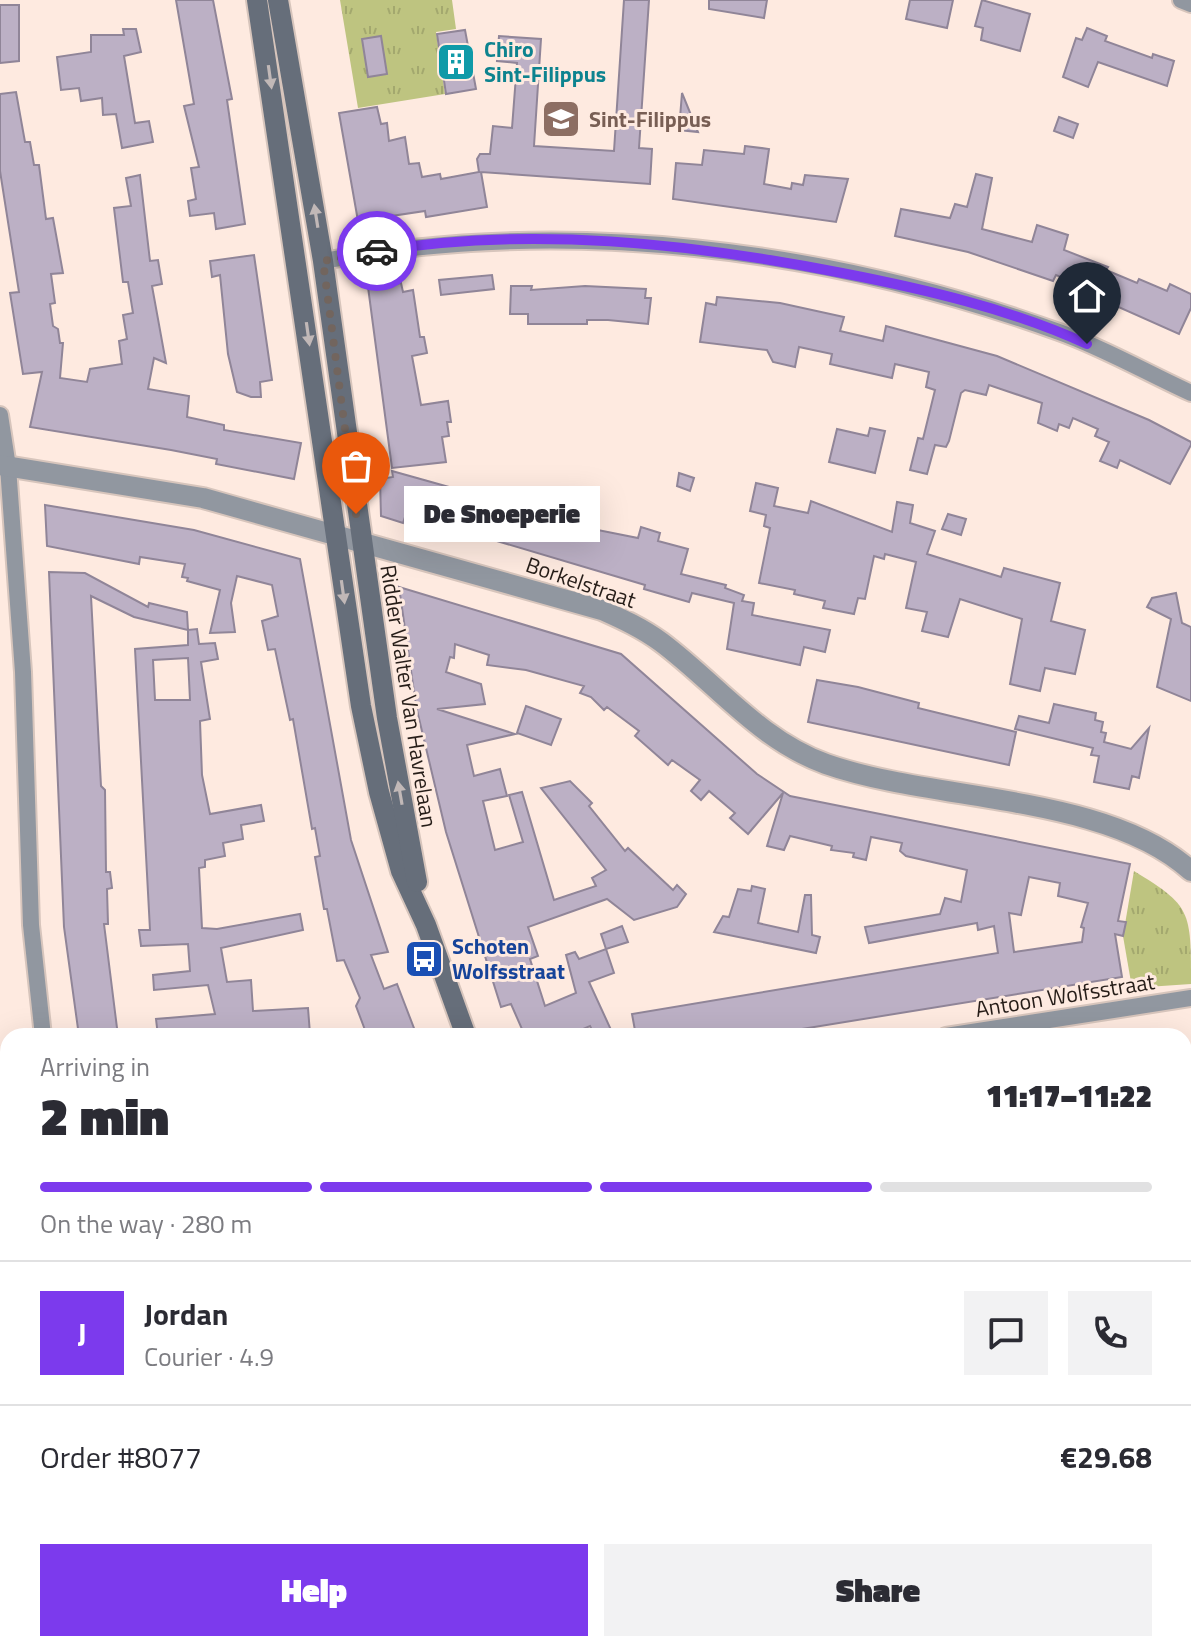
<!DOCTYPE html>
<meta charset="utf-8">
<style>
:root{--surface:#fff;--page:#f2f2f3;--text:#2b2b33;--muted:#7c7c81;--line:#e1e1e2;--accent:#7c3aed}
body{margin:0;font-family:"Titillium Web",sans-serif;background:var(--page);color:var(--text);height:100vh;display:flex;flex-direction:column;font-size:30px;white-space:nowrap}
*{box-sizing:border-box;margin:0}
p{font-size:26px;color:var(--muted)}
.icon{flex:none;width:44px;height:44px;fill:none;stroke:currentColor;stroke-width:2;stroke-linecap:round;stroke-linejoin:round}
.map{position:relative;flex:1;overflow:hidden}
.panel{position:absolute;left:0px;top:1028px;width:1192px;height:624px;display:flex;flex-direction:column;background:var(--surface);border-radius:24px 24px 0 0;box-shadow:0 8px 32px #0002}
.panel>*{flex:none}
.pin{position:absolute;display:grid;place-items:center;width:68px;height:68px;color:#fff;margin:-82px -34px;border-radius:50% 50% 50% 0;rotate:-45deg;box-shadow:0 0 8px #0007}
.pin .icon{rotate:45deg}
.courier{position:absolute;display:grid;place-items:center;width:80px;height:80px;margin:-40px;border:6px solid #7c3aed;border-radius:50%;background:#fff;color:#222;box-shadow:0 2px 10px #0007}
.bubble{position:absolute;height:56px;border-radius:0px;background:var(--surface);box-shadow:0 8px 32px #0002;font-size:26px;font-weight:800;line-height:56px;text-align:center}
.summary em{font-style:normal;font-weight:800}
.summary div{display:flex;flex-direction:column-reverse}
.summary{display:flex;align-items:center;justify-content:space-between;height:136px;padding:0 40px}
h1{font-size:52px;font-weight:800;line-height:60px}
.bar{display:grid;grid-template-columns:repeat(4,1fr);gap:12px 8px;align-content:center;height:96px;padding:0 40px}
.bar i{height:10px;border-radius:6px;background:var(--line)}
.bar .active{background:var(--accent)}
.bar p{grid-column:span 4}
.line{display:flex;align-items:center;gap:20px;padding:0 40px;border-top:2px solid var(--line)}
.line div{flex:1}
.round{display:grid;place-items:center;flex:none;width:84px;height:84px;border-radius:0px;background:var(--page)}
.cta{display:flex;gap:16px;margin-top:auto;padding:16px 40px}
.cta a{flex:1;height:92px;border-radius:0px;background:var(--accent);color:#fff;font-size:32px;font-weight:800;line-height:92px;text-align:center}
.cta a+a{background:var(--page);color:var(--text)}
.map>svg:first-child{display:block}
.grass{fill:url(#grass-tufts)}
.building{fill:#bcb0c5;stroke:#908598;stroke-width:2;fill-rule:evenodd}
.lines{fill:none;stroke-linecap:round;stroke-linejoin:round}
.service-casing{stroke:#d7c5bc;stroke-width:12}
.minor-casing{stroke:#d7c5bc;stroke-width:20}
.tertiary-casing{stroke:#d7c5bc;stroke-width:24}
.secondary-casing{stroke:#d7c5bc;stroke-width:24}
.service{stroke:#9197a0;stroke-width:8}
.minor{stroke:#9197a0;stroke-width:16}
.tertiary{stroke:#9197a0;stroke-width:20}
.secondary{stroke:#666e7a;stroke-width:20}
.oneway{fill:#c1b8b7}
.done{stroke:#72655e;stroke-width:8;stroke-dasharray:0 14.4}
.route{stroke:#7c3aed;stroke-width:10}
.labels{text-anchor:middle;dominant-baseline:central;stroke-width:6;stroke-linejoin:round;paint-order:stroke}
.culture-label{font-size:22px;font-weight:bold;fill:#0d838f;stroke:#feeae0;text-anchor:start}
.education-label{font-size:22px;font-weight:bold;fill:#785e54;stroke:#feeae0;text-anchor:start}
.street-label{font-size:22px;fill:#261d18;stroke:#feeae0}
.transit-label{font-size:22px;font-weight:bold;fill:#164399;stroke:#feeae0;text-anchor:start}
</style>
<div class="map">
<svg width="1191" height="1652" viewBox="0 0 1191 1652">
<defs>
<pattern id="grass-tufts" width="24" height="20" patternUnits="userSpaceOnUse" patternTransform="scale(2)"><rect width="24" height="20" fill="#bec480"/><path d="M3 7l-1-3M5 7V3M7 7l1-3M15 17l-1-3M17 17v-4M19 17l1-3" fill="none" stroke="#a3a86e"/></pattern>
</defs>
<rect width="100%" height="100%" fill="#feeae0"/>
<!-- grass -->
<g class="grass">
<polygon points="340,0 452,0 456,29 436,32 445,94 358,108"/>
<path d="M1134 871C1191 906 1191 910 1191 984L1132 988 1123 936Z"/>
</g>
<!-- building -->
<g class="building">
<polygon points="176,0 213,0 232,99 227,100 245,224 216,229 214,213 190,216 188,201 196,199 191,168 199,167 184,106 194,104"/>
<polygon points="624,0 649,0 639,148 652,149 650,184 481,172 487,207 426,217 425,211 358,221 339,113 377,107 381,124 387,123 389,141 405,137 409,164 419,163 422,177 440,174 441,179 479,172 477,159 480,154 490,154 493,126 512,128 517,63 497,61 499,36 541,39 534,146 614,151"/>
<polygon points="709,0 767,0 764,18 709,9"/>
<polygon points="910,0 953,0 947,28 906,19"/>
<polygon points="982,0 1030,14 1020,51 981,40 983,28 975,26"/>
<polygon points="0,5 19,5 19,61 0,63"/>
<polygon points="1087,28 1107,36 1105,41 1152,58 1153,54 1174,61 1167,86 1098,62 1088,87 1063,77 1076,38 1082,40"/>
<polygon points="123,29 136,29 141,52 124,56 135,123 149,121 153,142 122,148 116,114 103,115 102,98 81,101 79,88 61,90 57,57 91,52 91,35 124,35"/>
<polygon points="465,30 476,89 446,94 437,34"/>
<polygon points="381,36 387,74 368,77 362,39"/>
<polygon points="16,92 25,142 30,142 34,165 39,165 46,219 53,218 63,273 51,274 55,303 50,304 53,326 58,329 60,343 63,343 60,378 87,382 90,369 122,364 119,341 127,339 123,315 133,313 128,282 123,282 114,208 131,206 126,178 140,175 150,261 158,260 162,284 152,286 166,363 154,358 148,389 189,396 187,417 224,425 224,430 301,443 294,479 216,464 217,459 171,450 30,427 42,372 23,374 10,293 19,292 0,171 0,94"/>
<polygon points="682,93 698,132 679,130"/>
<polygon points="1059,117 1078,124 1073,138 1054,131"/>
<polygon points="745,146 769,149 764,184 791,189 792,183 803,185 805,175 848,179 836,222 673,199 676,163 702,165 704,150 744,154"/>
<polygon points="976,174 992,178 982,229 1032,242 1037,225 1068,235 1064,250 1108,267 1106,270 1137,283 1139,279 1167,291 1170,284 1191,294 1191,308 1179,334 1087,293 1089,288 1056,275 1053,281 968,252 895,236 901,209 950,218 955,204 967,207"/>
<polygon points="254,255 272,380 260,382 261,397 251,397 237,392 228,354 220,275 212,277 210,261"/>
<polygon points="492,275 494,289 441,295 439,280"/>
<polygon points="401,283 403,292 413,290 420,337 424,337 427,353 412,356 421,405 448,401 451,422 447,422 449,436 442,437 446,462 392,468 368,287"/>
<polygon points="511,286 532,286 531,290 585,286 646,289 645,298 651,298 648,324 608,320 587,320 587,324 528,324 528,314 510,314"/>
<polygon points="717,297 780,303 844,317 840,331 883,341 886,326 997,356 1149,420 1191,442 1191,445 1170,484 1120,460 1117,468 1100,461 1109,442 1095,436 1098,429 1073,418 1069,428 1059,424 1057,431 1038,423 1042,403 989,385 986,395 965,390 961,393 949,441 946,447 935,445 927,474 910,470 918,438 923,439 935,390 926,387 929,372 895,364 892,378 830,364 832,354 799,347 795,367 773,362 767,350 700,342 706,303 716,305"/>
<polygon points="870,428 885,431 875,473 829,462 837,429 868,436"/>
<polygon points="392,471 449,487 447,494 494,510 497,498 541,511 551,515 548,522 578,532 583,527 638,538 641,527 660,533 658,541 688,549 681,574 726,585 725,588 744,595 742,601 754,603 752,615 830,630 825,652 804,647 800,665 727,649 734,603 692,593 689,602 644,589 645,585 406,514 403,523 381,516 380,479 393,477"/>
<polygon points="679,473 694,478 690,491 677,486"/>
<polygon points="756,483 778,488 774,506 808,513 811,501 892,532 897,502 913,505 910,523 935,531 927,554 1001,577 1004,568 1060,583 1051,621 1085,630 1075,674 1045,668 1040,691 1010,684 1022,619 960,599 948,637 922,631 927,612 906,608 916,562 885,554 884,559 874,556 865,599 858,598 854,614 823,608 825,601 794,594 795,590 759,583 770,528 764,526 766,515 750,511"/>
<polygon points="45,505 194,530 300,559 351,840 388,952 371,955 384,989 397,984 417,1036 373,1036 365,1030 356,1006 360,998 344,960 337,961 327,909 324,909 315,857 320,856 315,828 312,829 293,719 290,720 275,649 268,650 262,621 278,616 272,585 237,576 231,603 235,632 210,633 220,590 187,581 188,578 182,577 185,564 140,557 139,564 47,546"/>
<polygon points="948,514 966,519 961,535 942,529"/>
<path d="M49 572 85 573 148 607 149 603 187 612 188 630 197 629 199 644 215 643 218 659 201 662 210 719 200 721 202 775 210 814 261 805 264 821 241 825 243 839 223 843 225 856 205 860V867L199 868 202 928 217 929 300 914 303 930 221 948 227 982 251 980 253 1011 308 1008 310 1034 158 1036 156 1019 215 1014 208 985 154 990 153 975 190 971 188 944 141 946 139 930H150L135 649 188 645V630L134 617 91 596 101 786 105 790 106 872H110L112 888 107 889 108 924H104L118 1036H79L64 927ZM188 658 190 700H155L153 660Z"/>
<path d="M399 587 621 654 757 774 790 796 1130 864 1118 921 1126 922 1123 936 1115 934 1122 977 765 1035 636 1036 632 1014 998 953 994 926 978 930 977 923 869 943 865 927 940 914 945 898 961 902 967 870 906 856 900 851 902 843 871 837 866 860 853 857 854 853 831 850 832 846 790 836 784 850 767 846 783 793 748 834 730 818 735 813 709 791 701 800 691 791 700 780 672 760 668 765 635 736 639 731 607 707 604 710 591 697 580 693 584 686 526 670 487 665 489 655 455 644 454 658 450 657 446 672 481 684 485 704 437 709 515 734 467 745 474 776 500 769 507 796 483 801 495 850 523 842 509 795 522 792 554 900 596 886 592 878 606 870 541 788 570 781 592 803 589 806 625 851 628 848 673 890 677 885 686 894 677 907 634 920 607 899 528 927 538 956 530 959 545 1006 576 993 566 955 575 952 579 959 606 949 614 973 589 982 612 1032 595 1036 590 1026 567 1036H525L511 1004 501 1007 446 832 416 706ZM1029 877 1060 883 1058 896 1088 903 1081 927 1084 928 1082 942 1014 952 1009 913 1021 915Z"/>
<polygon points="1176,593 1182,623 1191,627 1191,701 1157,687 1171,619 1147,607 1152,598"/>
<polygon points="817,680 858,687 919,703 918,708 1016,732 1009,765 808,722"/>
<polygon points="1054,704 1096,713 1095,720 1103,722 1101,732 1106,733 1104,742 1131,749 1149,728 1139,778 1132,776 1129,789 1094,782 1099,756 1091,755 1093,748 1015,729 1019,716 1049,723"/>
<polygon points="526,706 561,719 551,745 517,733"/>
<polygon points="752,886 765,889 758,923 798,932 805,895 811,895 812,935 820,937 816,953 714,932 723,916 729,917 738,889 751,891"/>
<polygon points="622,926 628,942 606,949 601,934"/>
</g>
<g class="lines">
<!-- service casing -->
<g class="service-casing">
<g id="service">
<polyline points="268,1652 268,1644"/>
<polyline points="382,1652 382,1644"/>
</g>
</g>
<!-- minor casing -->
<g class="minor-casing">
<g id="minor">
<polyline points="1181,0 1191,4"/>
<path d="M323 261C567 216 826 248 1059 332 1104 348 1147 373 1191 393"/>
<polyline points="0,415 8,467 23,672 31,925 43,1036"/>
<polyline points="946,1036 1191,998"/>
<polyline points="0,1237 8,1237"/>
<polyline points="1184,1638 1191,1638"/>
<polyline points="116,1644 116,1652"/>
<polyline points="688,1652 695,1644"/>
<polyline points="948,1652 959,1644"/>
</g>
</g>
<!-- tertiary casing -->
<g class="tertiary-casing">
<g id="tertiary">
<path d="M0 465 203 498 602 610C622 619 642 628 661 642 716 683 759 740 826 764 934 802 1107 794 1191 871"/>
<polyline points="1184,1170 1191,1160"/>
</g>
</g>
<!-- secondary casing -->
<g class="secondary-casing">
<g id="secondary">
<polyline points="257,0 361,706 379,792 401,871 426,925 466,1036"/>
<polyline points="278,0 323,261 387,718 417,882"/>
<polyline points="825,1644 831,1652"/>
<polyline points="852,1644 858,1652"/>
</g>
</g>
<!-- service -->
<use href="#service" class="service"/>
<!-- minor -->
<use href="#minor" class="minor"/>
<!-- tertiary -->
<use href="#tertiary" class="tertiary"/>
<!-- secondary -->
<use href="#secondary" class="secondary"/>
</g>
<!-- one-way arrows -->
<defs><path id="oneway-solid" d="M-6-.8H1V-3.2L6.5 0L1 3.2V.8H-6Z" transform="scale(2)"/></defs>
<g class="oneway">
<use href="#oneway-solid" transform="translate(270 77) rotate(82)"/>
<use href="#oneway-solid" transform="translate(316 216) rotate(-99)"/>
<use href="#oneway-solid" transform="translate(308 334) rotate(82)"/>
<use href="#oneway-solid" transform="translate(343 592) rotate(82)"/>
<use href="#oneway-solid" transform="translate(400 793) rotate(-100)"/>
</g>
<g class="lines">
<!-- done -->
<polyline class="done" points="356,514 323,261 377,251"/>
<!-- route -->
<path class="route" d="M377 251C531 226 690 243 842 273 924 289 1011 309 1087 344"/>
</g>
<!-- icons -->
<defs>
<g id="building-square" transform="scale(2)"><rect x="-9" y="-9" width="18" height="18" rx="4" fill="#0f9aa8" stroke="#feeae0"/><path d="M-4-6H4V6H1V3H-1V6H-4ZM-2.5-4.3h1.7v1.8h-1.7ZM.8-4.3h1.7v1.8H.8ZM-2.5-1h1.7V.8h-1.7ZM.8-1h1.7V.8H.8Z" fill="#fff"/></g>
<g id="school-square" transform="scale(2)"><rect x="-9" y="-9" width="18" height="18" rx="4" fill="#8d6e63" stroke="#feeae0"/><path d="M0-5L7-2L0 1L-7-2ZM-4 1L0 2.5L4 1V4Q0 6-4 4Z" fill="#fff"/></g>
<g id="bus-square" transform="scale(2)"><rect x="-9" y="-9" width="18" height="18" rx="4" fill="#1a4fb4" stroke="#feeae0"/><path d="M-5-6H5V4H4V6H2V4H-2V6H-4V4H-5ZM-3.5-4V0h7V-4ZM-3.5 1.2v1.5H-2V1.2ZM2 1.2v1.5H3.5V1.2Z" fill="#fff"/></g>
</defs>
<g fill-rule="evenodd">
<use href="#building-square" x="456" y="62"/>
<use href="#school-square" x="561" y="119"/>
<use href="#bus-square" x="424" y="959"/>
</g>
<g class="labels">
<!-- culture labels -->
<g class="culture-label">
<text x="484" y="49">Chiro<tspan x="484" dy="25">Sint-Filippus</tspan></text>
</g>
<!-- education labels -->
<g class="education-label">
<text x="589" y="119">Sint-Filippus</text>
</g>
<!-- street labels -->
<g class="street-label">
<text transform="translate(581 582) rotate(19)">Borkelstraat</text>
<text transform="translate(409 696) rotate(81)">Ridder Walter Van Havrelaan</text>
<text transform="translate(1065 995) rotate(-9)">Antoon Wolfsstraat</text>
</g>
<!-- transit labels -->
<g class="transit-label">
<text x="452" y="946">Schoten<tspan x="452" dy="25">Wolfsstraat</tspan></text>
</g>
</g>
</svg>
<div class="pin" style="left:356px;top:514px;background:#ea580c"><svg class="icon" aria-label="bag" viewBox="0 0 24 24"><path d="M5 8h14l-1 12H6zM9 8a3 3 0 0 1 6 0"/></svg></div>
<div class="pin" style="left:1087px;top:344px;background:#1f2937"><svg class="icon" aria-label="home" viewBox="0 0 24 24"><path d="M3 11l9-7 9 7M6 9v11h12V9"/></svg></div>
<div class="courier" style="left:377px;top:251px"><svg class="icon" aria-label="car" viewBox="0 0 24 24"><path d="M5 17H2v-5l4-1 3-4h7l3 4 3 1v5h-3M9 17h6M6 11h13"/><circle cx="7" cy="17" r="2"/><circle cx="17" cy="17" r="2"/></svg></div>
<div class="bubble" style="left:404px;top:486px;width:196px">De Snoeperie</div>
<section class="panel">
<div class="summary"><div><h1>2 min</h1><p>Arriving in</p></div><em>11:17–11:22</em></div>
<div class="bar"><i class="active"></i><i class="active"></i><i class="active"></i><i></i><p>On the way · 280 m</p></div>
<div class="line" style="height:144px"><b class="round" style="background:var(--accent);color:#fff">J</b><div><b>Jordan</b><p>Courier · 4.9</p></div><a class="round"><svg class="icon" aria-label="chat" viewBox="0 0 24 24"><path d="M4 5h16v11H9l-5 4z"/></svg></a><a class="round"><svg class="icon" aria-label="phone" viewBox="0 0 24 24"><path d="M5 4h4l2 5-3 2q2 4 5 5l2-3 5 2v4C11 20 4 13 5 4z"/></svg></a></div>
<div class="line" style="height:104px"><div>Order #8077</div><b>€29.68</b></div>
<div class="cta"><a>Help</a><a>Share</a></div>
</section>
</div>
